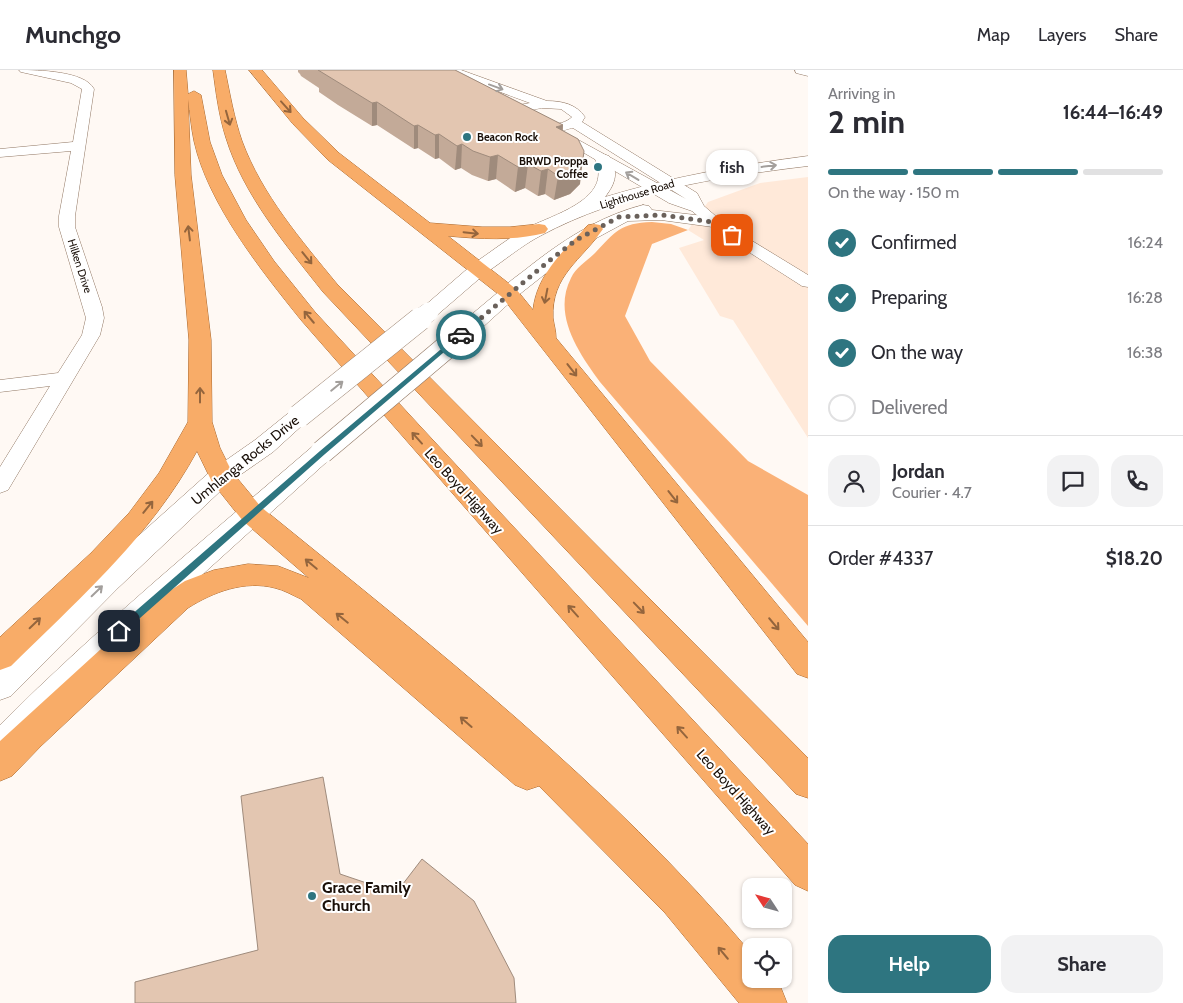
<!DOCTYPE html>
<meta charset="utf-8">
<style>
:root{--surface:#fff;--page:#f2f2f3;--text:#2b2b33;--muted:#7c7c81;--line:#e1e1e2;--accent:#2e7580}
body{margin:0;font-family:Cabin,sans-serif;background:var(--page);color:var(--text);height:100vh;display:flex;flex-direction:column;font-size:19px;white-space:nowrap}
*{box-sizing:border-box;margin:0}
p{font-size:16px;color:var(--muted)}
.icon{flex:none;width:28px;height:28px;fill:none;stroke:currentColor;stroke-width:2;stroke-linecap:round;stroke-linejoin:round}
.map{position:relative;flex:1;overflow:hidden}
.details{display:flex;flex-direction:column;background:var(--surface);width:375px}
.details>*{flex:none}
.needle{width:32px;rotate:306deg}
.tools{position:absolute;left:742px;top:808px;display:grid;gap:10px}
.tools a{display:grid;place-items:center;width:50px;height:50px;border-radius:10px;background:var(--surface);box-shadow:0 1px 4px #0004;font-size:25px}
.pin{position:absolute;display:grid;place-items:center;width:42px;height:42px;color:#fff;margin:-21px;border-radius:10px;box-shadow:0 2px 8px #0006}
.courier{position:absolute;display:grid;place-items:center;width:50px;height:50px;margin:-25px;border:4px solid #2e7580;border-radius:50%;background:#fff;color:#222;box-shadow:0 1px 6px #0007}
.bubble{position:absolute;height:35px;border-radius:15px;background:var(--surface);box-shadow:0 1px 4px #0004;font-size:16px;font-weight:700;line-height:35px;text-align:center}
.overview em{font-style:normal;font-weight:700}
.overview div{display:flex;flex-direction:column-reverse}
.overview{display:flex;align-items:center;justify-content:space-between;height:85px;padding:0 20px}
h1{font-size:32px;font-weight:700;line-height:38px}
.bar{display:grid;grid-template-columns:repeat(4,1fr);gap:8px 5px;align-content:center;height:60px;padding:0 20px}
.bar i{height:6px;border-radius:4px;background:var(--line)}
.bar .active{background:var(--accent)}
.bar p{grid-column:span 4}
.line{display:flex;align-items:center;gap:12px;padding:0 20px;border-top:1px solid var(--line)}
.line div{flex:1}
.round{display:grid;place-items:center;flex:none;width:52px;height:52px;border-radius:15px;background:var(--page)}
ol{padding:0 20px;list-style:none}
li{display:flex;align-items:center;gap:15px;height:55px}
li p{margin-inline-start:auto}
li .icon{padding:5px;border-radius:50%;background:var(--accent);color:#fff;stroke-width:4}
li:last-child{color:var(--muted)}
li i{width:28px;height:28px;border:2px solid var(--line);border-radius:50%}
.primary-button{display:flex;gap:10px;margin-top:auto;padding:10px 20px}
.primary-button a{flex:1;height:58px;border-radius:15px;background:var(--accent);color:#fff;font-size:20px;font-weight:700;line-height:58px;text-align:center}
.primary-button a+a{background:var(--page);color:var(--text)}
header{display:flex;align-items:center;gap:30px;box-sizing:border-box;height:70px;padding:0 25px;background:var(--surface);border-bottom:1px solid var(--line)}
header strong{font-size:24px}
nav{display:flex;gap:28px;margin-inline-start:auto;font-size:18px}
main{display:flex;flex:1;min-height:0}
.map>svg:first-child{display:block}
.built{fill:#ffe9d9}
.forest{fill:#fab177}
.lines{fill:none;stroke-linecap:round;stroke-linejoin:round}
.minor-casing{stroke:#917763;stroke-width:1}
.tertiary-casing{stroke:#917763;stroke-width:1}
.secondary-casing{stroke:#917763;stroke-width:1}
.trunk-casing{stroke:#a9682e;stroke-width:1}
.minor{fill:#fff;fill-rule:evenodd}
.tertiary{fill:#fff;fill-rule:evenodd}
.secondary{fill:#fff;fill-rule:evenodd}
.trunk{fill:#f8ac68;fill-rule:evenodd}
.secondary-bridge-far1-casing{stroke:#917763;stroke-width:19;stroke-linecap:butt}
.secondary-bridge-casing{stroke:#917763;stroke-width:24;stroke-linecap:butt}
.secondary-bridge-far1{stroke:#fff;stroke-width:19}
.secondary-bridge{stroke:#fff;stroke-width:23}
.wall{fill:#c3aa98}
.shaded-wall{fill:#9f8b7c}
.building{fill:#e3c6b1;stroke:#9f8b7c}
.oneway{stroke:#a39f9c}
.oneway2{stroke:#94653d}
.route{fill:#2e7580}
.done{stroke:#6a615b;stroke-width:5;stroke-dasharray:0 9}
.poi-dot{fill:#2e7580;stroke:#fff;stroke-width:2}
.labels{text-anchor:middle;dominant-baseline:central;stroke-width:4;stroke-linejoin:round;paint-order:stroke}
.far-poi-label{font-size:11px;font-weight:bold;fill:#190f08;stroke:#fff;text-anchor:start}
.far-street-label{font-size:11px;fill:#190f08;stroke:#fff}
.street-label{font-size:14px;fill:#190f08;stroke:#fff}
.near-poi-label{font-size:16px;font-weight:bold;fill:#190f08;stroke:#fff;text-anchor:start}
</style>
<header>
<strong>Munchgo</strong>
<nav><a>Map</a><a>Layers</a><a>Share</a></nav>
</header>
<main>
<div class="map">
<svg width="808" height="933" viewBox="0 0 808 933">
<rect width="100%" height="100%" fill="#fff9f4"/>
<!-- built -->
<polygon class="built" points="808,107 808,368 733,250 720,246 679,178 704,170 688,160 708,132 760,113"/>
<!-- forest -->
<path class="forest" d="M652 152 671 154 688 160 652 174 625 246 650 291 748 391 808 425V556L600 312C579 283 552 245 571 208 576 197 586 192 595 183 615 162 620 153 652 152Z"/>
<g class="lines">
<!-- minor casing -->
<g class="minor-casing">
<g id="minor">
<path d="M19 0C38 0 85 1 94 19L75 146V157L102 237 104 248 100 265 11 415 8 420 0 423V397L50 316 0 322V310L58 303 82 265 86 248 59 157V146L71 81 0 87V79L73 72 82 19 71 13 21 2Z"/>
<path d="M444 0H461L547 31C562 31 576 34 585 47L582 52 697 123 704 136 726 155 808 205V217L802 216 716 161 692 141 669 133 547 61C532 59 521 56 512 44L519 35 530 33 446 2ZM542 38 561 39 572 47C561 58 535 56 525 44L527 41ZM572 58H573L686 129 562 61Z"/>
</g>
</g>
<!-- tertiary casing -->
<g class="tertiary-casing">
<g id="tertiary">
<polygon points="795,0 808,0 808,6 796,3"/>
<path d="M603 84 609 86C619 101 616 113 605 127 671 107 739 95 808 86V96C717 107 622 122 540 166 521 176 505 190 487 202L480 204 473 202 470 198 473 194C491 182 507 169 525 159 551 145 614 130 595 89L597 86Z"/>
<path d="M643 135 649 136 652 140 713 147 719 148 722 152 719 156 713 157 661 150 628 151 578 178 516 227 509 229 502 227 499 223C505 214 516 207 525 200 560 172 599 146 643 135Z"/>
</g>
</g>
<!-- secondary casing -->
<g class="secondary-casing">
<g id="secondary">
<polygon points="480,192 487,194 490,198 487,202 436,246 429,248 422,246 419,242 422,238 473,194"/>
<polygon points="509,217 516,219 519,223 516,227 463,275 455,276 447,275 444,270 447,265 502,219"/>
<polygon points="299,339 307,341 311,346 307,351 273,382 230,412 118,518 11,626 0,630 0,595 98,502 212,400 255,370 291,341"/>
<path d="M322 374 331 376 334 382 331 388 128 572 12 689 0 693V655C99 556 207 467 313 376Z"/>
</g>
</g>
<!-- trunk casing -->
<g class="trunk-casing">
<g id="trunk">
<path d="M174 0H186L188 24 194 21 201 25 210 72 222 105 246 150 274 191 315 242 419 355 808 774V821L795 815 301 250C261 200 208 134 194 71 191 57 190 43 188 29L191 105 211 270 212 352 220 378 232 402 261 437C432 576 609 714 751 883V909H773L781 918 787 933H739L665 843 539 716 527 720 515 715 301 529C292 525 284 520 275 518 245 510 213 522 188 538L41 676 12 706 0 711V671L113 568 168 522 185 511 214 500 248 494 278 496 309 508 243 451 212 412 197 381C151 466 79 529 11 596L0 600V567L91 483 129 443 159 403 188 352 189 270 175 105Z"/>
<path d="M213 0H225C230 24 234 48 242 71 262 125 301 170 337 214L808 688V728L796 724 323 222C286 175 244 126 226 68 219 46 216 23 213 0Z"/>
<path d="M249 0H262L303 48 339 83 430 153 482 157H510L539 154 545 155 548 159 545 163C514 171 480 169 448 166L516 219 533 240C537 204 564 180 588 155L594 154 600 155 603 159C582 190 551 205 553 248 554 255 556 261 556 268L808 572V608L797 604 502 227 328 90 293 54Z"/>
</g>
</g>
<!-- minor -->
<use href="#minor" class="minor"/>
<!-- tertiary -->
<use href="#tertiary" class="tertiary"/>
<!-- secondary -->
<use href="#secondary" class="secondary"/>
<!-- trunk -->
<use href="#trunk" class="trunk"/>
<!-- secondary-bridge-far1 casing -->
<g class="secondary-bridge-far1-casing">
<polyline id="secondary-bridge-far1" points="418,250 429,242"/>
</g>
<!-- secondary-bridge casing -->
<g class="secondary-bridge-casing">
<g id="secondary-bridge">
<polyline points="299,346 420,249"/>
<polyline points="322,382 455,270"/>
</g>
</g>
<!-- secondary-bridge-far1 -->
<use href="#secondary-bridge-far1" class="secondary-bridge-far1"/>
<!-- secondary-bridge -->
<use href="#secondary-bridge" class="secondary-bridge"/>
</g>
<!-- wall -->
<polygon class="wall" points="298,0 455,0 563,55 563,61 580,114 570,124 554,130 545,124 538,126 525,118 515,122 496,109 488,111 472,105 461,98 455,100 439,88 435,89 418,78 414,79 377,55 372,56 338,35 319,22 319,18 301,6 300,4 298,2"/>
<!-- shaded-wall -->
<g class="shaded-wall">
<polygon points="377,32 377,55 372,56 372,33"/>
<polygon points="418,55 418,78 414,79 414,56"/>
<polygon points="563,55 560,78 556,57"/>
<polygon points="439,64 439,88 435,89 435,65"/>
<polygon points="462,74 461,98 455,100 457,76"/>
<polygon points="498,85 496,109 488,111 490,87"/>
<polygon points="583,89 580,114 570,124 554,130 558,106"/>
<polygon points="528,94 525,118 515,122 518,97"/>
<polygon points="548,99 545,124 538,126 541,101"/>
</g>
<!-- building -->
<g class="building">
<polygon points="318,0 455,0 563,55 556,57 578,69 584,81 583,89 574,100 558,106 548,99 541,101 528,94 518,97 498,85 490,87 473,81 462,74 457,76 439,64 435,65 418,55 414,56 377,32 372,33"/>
<polygon points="323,707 340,804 396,823 422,789 474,831 514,908 516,933 135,933 135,912 258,880 241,726"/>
</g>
<!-- one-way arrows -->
<defs><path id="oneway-shaft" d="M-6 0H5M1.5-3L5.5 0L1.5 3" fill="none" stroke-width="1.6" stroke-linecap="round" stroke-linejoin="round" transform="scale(1.25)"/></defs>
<g class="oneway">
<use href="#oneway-shaft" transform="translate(496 17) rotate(20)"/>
<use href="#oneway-shaft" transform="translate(769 96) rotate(-7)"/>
<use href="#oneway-shaft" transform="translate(632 106) rotate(-149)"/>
<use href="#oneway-shaft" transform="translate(337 316) rotate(-39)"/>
<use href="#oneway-shaft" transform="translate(97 521) rotate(-44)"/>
</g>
<g class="oneway2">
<use href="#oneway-shaft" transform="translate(286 37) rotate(48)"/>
<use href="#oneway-shaft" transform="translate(228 48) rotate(74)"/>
<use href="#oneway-shaft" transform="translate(189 163) rotate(-97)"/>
<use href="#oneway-shaft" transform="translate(471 163) rotate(6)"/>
<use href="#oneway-shaft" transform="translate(307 188) rotate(51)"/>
<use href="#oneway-shaft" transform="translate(546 226) rotate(101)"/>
<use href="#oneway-shaft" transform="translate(309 247) rotate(-130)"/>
<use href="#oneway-shaft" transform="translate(572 300) rotate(52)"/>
<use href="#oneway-shaft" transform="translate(200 325) rotate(-90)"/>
<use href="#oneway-shaft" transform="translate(417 368) rotate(-132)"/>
<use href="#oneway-shaft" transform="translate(477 371) rotate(46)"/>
<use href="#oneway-shaft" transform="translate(673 427) rotate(52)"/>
<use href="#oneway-shaft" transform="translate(148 437) rotate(-51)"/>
<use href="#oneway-shaft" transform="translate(311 494) rotate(-140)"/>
<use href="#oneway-shaft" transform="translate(639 538) rotate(46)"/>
<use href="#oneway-shaft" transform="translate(573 541) rotate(-132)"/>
<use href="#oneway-shaft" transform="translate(342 548) rotate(-141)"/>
<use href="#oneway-shaft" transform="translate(35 553) rotate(-44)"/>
<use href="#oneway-shaft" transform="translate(774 554) rotate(50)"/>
<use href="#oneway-shaft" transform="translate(466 652) rotate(-139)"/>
<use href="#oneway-shaft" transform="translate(682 662) rotate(-132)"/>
<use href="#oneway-shaft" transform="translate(723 883) rotate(-130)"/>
</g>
<!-- route -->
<polygon class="route" points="459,264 464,265 325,384 122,564 115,564 115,559 320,381"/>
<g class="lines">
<!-- done -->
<polyline class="done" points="461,265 550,190 576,170 619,147 662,145 713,152 732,165"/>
</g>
<!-- markers -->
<g class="poi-dot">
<circle cx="467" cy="67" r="5"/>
<circle cx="598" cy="97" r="5"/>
<circle cx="312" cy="826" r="5"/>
</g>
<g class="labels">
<!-- far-poi labels -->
<g class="far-poi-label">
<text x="477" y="67">Beacon Rock</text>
<text x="588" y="91" text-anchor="end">BRWD Proppa<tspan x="588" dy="13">Coffee</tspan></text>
</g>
<!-- far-street labels -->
<g class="far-street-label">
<text transform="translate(637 124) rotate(-17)">Lighthouse Road</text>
<text transform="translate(80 196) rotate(72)">Hilken Drive</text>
</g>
<!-- street labels -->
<g class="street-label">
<text transform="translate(245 390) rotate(-39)">Umhlanga Rocks Drive</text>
<text transform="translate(464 421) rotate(48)">Leo Boyd Highway</text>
<text transform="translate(736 722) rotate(48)">Leo Boyd Highway</text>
</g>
<!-- near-poi labels -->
<g class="near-poi-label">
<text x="322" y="817">Grace Family<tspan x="322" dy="18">Church</tspan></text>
</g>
</g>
</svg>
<div class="tools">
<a><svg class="needle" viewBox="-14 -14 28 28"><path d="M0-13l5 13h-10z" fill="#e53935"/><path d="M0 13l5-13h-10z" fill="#7c7c81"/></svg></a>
<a><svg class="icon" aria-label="locate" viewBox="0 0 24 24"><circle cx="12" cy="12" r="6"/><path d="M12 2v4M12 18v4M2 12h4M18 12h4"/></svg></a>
</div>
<div class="pin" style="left:732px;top:165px;background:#ea580c"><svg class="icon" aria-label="bag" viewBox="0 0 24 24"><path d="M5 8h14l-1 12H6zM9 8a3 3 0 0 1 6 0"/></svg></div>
<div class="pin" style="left:119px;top:561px;background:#1f2937"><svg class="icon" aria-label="home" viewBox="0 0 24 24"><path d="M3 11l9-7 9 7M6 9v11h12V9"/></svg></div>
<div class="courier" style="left:461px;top:265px"><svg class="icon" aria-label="car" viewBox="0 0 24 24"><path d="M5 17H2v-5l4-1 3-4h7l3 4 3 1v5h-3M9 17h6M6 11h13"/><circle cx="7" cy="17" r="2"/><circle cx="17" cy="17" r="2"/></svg></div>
<div class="bubble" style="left:706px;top:80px;width:52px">fish</div>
</div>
<section class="details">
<div class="overview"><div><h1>2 min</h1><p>Arriving in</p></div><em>16:44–16:49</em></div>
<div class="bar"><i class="active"></i><i class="active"></i><i class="active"></i><i></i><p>On the way · 150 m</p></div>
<ol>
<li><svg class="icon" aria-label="check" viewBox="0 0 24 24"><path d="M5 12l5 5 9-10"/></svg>Confirmed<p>16:24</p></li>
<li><svg class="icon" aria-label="check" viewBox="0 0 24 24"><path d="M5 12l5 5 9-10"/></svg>Preparing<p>16:28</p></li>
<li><svg class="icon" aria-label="check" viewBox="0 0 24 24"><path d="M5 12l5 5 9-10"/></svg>On the way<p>16:38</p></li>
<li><i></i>Delivered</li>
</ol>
<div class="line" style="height:90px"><a class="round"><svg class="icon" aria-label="person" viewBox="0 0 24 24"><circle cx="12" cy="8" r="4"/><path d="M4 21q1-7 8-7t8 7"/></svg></a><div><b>Jordan</b><p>Courier · 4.7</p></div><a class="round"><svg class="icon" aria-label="chat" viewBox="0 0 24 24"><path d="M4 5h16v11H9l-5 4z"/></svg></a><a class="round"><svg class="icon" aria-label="phone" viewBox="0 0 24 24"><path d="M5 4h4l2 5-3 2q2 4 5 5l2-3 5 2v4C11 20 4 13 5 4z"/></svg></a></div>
<div class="line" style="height:65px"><div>Order #4337</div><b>$18.20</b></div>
<div class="primary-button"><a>Help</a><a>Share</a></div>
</section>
</main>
